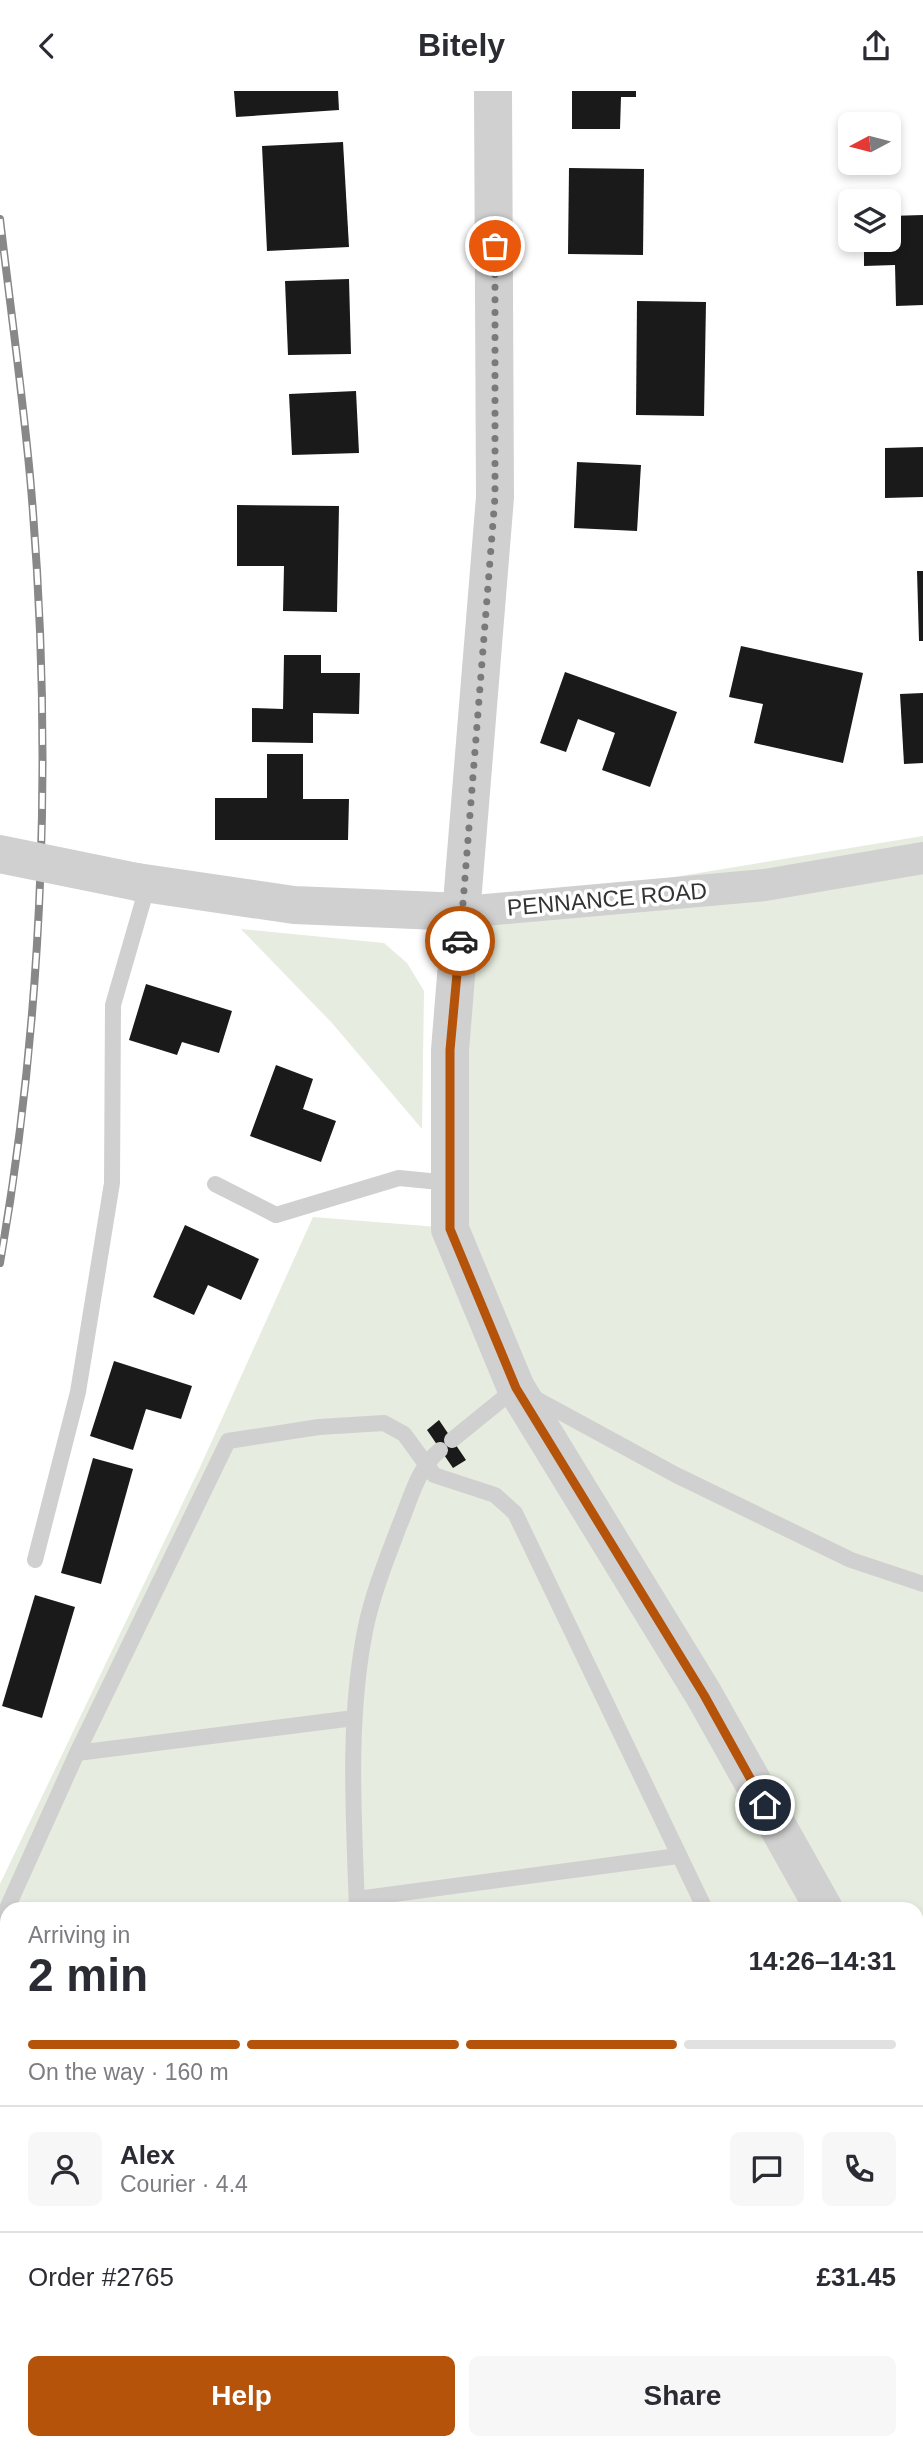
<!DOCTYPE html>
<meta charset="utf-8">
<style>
:root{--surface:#fff;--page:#f7f7f7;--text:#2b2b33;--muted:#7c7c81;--line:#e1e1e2;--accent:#b45309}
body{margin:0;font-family:Helvetica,sans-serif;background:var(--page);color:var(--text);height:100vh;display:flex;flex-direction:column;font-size:26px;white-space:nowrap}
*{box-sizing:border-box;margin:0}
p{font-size:23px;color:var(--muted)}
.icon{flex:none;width:38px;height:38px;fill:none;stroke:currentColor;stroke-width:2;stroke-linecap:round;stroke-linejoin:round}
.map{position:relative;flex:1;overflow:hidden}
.details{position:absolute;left:0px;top:1811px;width:924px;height:548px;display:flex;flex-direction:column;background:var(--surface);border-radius:21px 21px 0 0;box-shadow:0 4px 10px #0003}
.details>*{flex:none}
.needle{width:46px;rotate:263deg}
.tools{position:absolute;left:838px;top:21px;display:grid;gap:14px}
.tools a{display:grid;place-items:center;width:63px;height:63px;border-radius:10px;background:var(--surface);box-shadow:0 4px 10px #0003;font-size:35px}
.pin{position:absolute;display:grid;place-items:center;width:60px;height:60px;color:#fff;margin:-30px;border:4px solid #fff;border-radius:50%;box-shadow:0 2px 7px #0007}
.courier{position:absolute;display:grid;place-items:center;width:70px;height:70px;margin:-35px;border:5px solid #b45309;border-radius:50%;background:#fff;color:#222;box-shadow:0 2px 9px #0007}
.overview em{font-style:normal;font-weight:800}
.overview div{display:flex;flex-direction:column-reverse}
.overview{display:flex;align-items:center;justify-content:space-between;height:119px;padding:0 28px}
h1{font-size:46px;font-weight:800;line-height:52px}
.bar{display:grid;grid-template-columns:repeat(4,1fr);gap:10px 7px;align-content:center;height:84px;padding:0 28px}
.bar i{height:9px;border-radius:5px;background:var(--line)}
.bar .current{background:var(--accent)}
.bar p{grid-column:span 4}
.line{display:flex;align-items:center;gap:18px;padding:0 28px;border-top:2px solid var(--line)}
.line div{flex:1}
.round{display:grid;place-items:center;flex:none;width:74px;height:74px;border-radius:10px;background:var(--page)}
.action{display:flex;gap:14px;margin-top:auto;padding:14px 28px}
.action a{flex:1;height:80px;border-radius:10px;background:var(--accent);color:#fff;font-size:28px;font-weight:800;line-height:80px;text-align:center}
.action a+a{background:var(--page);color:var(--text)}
header{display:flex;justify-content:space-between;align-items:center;height:91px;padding:0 28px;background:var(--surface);font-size:32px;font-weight:800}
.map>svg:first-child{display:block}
.green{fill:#e6ecdf}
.building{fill:#1a1a1a}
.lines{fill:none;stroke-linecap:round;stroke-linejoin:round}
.service{stroke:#d0d0d0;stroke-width:16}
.minor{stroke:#d0d0d0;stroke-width:32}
.tertiary{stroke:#d0d0d0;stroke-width:38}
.rail-casing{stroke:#888;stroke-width:8}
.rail{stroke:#fff;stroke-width:5;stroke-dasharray:16;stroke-linecap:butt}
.tertiary-bridge{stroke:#d0d0d0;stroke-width:38}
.done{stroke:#7a7a7a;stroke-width:7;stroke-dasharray:0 12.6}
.route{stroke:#b45309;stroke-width:9}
.labels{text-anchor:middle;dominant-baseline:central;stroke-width:7;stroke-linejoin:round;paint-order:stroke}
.street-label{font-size:23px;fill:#333;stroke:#fff}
</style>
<header><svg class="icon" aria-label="back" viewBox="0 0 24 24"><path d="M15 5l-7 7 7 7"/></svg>Bitely<svg class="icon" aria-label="share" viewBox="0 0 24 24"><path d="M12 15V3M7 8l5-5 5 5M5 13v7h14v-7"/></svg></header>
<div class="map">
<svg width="923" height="2358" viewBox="0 0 923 2358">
<rect width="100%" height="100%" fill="#fff"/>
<!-- green -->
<g class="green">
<polygon points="923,745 923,1978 917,1970 917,1818 7,1818 7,2080 0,2073 0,1793 201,1374 313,1126 450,1137 463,821"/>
<polygon points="241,838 384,852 407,872 424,900 422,1038 332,932"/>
<polygon points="417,2352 757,2352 755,2358 428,2358"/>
</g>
<!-- building -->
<g class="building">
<polygon points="234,0 338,0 339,19 236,26"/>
<polygon points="572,0 636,0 636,6 621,6 620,38 572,38"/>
<polygon points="343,51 349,156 267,160 262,55"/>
<polygon points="569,77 644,78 643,164 568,163"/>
<polygon points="923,124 923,214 896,215 895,174 864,175 864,149 889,149 889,125"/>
<polygon points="349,188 351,263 288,264 285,190"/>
<polygon points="637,210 706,211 704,325 636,324"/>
<polygon points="356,300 359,362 292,364 289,303"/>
<polygon points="923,356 923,406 885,407 885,357"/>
<polygon points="577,371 641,374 637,440 574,437"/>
<polygon points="237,414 339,415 337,521 283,520 284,475 237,475"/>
<polygon points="917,480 923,480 923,550 919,550"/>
<polygon points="741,555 863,582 843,672 754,652 763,613 729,606"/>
<polygon points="284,564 321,564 321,582 360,582 359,623 313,622 313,652 252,651 252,617 283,618"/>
<polygon points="565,581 677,621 650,696 602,679 615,642 578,628 566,661 540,652"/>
<polygon points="923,602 923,672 904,673 900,603"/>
<polygon points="267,663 303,663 303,708 349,708 348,749 215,749 215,707 267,707"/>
<polygon points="146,893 232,920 219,962 182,951 177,964 129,949"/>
<polygon points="276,974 313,988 303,1018 336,1030 321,1071 250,1045"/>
<polygon points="185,1134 259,1168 241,1209 208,1194 194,1224 153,1206"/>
<polygon points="114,1270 192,1295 181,1328 146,1318 133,1359 90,1345"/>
<polygon points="439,1329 466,1369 453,1377 427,1339"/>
<polygon points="93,1367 133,1378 101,1493 61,1482"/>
<polygon points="35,1504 75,1516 42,1627 2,1615"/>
<polygon points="7,2187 7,2290 0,2275 0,2190"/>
<polygon points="84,2352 180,2352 190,2358 94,2358"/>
</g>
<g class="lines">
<!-- service -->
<g class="service">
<polyline points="215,1093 276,1124 399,1087 450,1092"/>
<polyline points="452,1349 516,1297 676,1384 851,1469 923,1493"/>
<polyline points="35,1469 78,1301 112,1092 113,914 148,793"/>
<polyline points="77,1662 228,1350 319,1336 384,1332 404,1343 434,1384 495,1404 515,1422 705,1818"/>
<polyline points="357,1808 678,1765"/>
<path d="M357 1818C354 1726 347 1632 365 1540 372 1504 387 1467 400 1433 411 1407 417 1378 440 1359"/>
<polyline points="0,1833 77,1662 354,1627"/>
<polyline points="0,2007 7,2006"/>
<polyline points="0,2052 7,2059"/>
<polyline points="465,2352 476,2358"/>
<polyline points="739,2358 742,2352"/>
</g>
<!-- minor -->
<polyline class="minor" points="463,821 765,794 923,767"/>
<!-- tertiary -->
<g class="tertiary">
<polyline points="493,0 495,406 450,959 450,1138 516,1297 704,1604 824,1818"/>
<polyline points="137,791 294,814 463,821"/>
<polyline points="917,1970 923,1978"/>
</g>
<!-- rail casing -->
<g class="rail-casing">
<path id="rail" d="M0 128C10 213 22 299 30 385 53 644 45 916 0 1172"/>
</g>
<!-- rail -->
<use href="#rail" class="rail"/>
<!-- tertiary-bridge -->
<polyline class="tertiary-bridge" points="0,763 137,791"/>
</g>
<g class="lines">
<!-- done -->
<polyline class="done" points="460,850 495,406 495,155"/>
<!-- route -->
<polyline class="route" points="460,850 450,959 450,1138 516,1297 704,1604 765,1714"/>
</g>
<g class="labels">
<!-- street labels -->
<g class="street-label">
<text transform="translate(607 808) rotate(-5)">PENNANCE ROAD</text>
</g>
</g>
</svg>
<div class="tools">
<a><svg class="needle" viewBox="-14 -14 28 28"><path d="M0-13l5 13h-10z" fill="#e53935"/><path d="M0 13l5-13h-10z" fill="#7c7c81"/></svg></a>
<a><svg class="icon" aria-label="layers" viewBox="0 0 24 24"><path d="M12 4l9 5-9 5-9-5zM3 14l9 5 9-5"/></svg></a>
</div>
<div class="pin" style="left:495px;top:155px;background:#ea580c"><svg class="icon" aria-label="bag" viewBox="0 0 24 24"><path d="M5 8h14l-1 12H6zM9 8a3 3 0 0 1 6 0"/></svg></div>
<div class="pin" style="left:765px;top:1714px;background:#1f2937"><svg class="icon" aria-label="home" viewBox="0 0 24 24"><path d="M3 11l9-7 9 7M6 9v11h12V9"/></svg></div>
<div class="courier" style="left:460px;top:850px"><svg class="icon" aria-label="car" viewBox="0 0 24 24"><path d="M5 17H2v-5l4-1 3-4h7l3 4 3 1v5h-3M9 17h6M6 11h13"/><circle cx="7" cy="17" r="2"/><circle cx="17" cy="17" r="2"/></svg></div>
<section class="details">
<div class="overview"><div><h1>2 min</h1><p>Arriving in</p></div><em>14:26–14:31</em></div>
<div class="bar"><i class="current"></i><i class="current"></i><i class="current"></i><i></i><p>On the way · 160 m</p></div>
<div class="line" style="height:126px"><a class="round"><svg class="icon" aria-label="person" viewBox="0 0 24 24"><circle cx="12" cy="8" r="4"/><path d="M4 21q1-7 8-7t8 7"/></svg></a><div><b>Alex</b><p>Courier · 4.4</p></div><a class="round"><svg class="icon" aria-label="chat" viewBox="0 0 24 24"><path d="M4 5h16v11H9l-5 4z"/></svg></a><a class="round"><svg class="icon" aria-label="phone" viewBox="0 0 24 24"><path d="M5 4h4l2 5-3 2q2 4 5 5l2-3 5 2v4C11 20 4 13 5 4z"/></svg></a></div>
<div class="line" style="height:91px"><div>Order #2765</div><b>£31.45</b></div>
<div class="action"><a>Help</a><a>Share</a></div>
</section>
</div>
